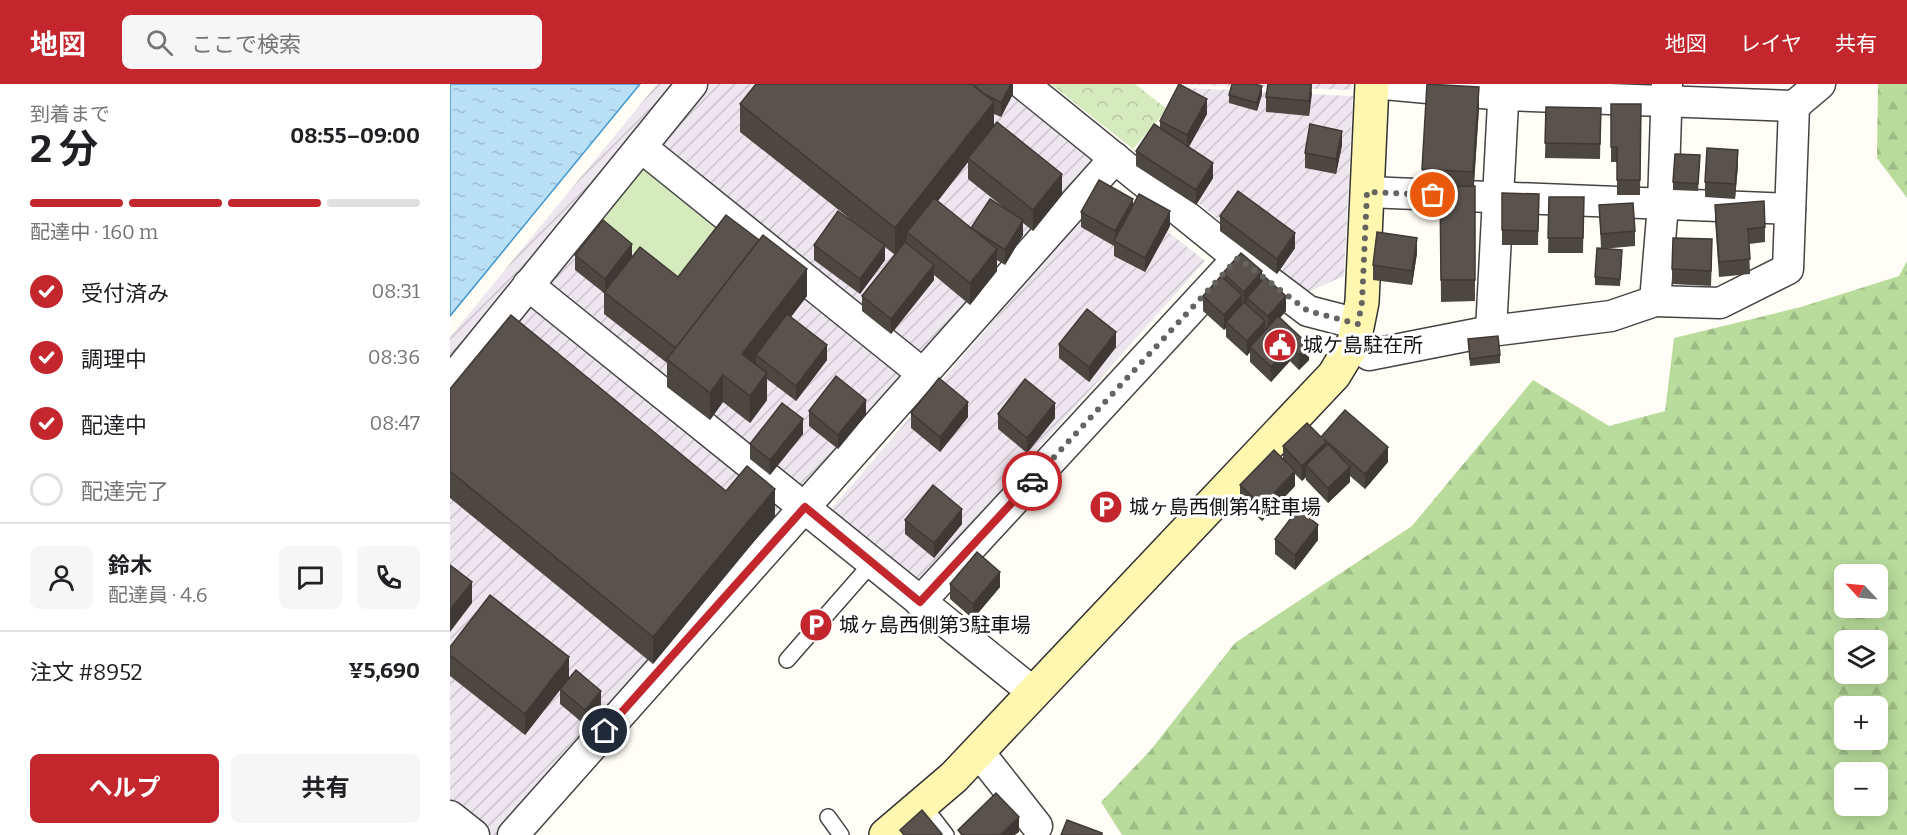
<!DOCTYPE html>
<html lang="ja">
<meta charset="utf-8">
<style>
:root{--surface:#fff;--page:#f6f6f6;--text:#202124;--muted:#757577;--line:#e0e0e0;--accent:#c4262e}
body{margin:0;font-family:Bitter,"Noto Sans JP",serif;background:var(--page);color:var(--text);height:100vh;display:flex;flex-direction:column;font-size:22px;white-space:nowrap}
*{box-sizing:border-box;margin:0}
p{font-size:20px;color:var(--muted)}
.icon{flex:none;width:33px;height:33px;fill:none;stroke:currentColor;stroke-width:2;stroke-linecap:round;stroke-linejoin:round}
.map{position:relative;flex:1;overflow:hidden}
.details{display:flex;flex-direction:column;background:var(--surface);width:450px}
.details>*{flex:none}
.needle{width:39px;rotate:296deg}
.controls{position:absolute;left:1384px;top:480px;display:grid;gap:12px}
.controls a{display:grid;place-items:center;width:54px;height:54px;border-radius:9px;background:var(--surface);box-shadow:0 3px 15px #0003;font-size:30px}
.pin{position:absolute;display:grid;place-items:center;width:51px;height:51px;color:#fff;margin:-26px;border:3px solid #fff;border-radius:50%;box-shadow:0 2px 6px #0007}
.courier{position:absolute;display:grid;place-items:center;width:60px;height:60px;margin:-30px;border:4px solid #c4262e;border-radius:50%;background:#fff;color:#222;box-shadow:0 2px 8px #0007}
.headline em{font-style:normal;font-weight:700}
.headline div{display:flex;flex-direction:column-reverse}
.headline{display:flex;align-items:center;justify-content:space-between;height:102px;padding:0 30px}
h1{font-size:39px;font-weight:700;line-height:45px}
.bar{display:grid;grid-template-columns:repeat(4,1fr);gap:9px 6px;align-content:center;height:72px;padding:0 30px}
.bar i{height:8px;border-radius:4px;background:var(--line)}
.bar .selected{background:var(--accent)}
.bar p{grid-column:span 4}
.line{display:flex;align-items:center;gap:15px;padding:0 30px;border-top:2px solid var(--line)}
.line div{flex:1}
.round{display:grid;place-items:center;flex:none;width:63px;height:63px;border-radius:9px;background:var(--page)}
ol{padding:0 30px;list-style:none}
li{display:flex;align-items:center;gap:18px;height:66px}
li p{margin-inline-start:auto}
li .icon{padding:6px;border-radius:50%;background:var(--accent);color:#fff;stroke-width:4}
li:last-child{color:var(--muted)}
li i{width:33px;height:33px;border:3px solid var(--line);border-radius:50%}
.button{display:flex;gap:12px;margin-top:auto;padding:12px 30px}
.button a{flex:1;height:69px;border-radius:9px;background:var(--accent);color:#fff;font-size:24px;font-weight:700;line-height:69px;text-align:center}
.button a+a{background:var(--page);color:var(--text)}
header{display:flex;align-items:center;gap:36px;box-sizing:border-box;height:84px;padding:0 30px;background:var(--accent);color:#fff}
header strong{font-size:28px}
nav{display:flex;gap:33px;margin-inline-start:auto;font-size:21px}
.search{width:420px;height:54px;background:var(--page);display:flex;align-items:center;gap:15px;box-sizing:border-box;padding:0 21px;border-radius:9px;color:var(--muted);font-size:22px}
main{display:flex;flex:1;min-height:0}
.map>svg:first-child{display:block}
.industrial{fill:url(#industrial-furrows)}
.grass{fill:#d5ebbd}
.forest{fill:url(#forest-firs);fill-rule:evenodd}
.park{fill:url(#park-crowns)}
.water{fill:url(#water-ripples);stroke:#3f96cf;stroke-width:1.5}
.lines{fill:none;stroke-linecap:round;stroke-linejoin:round}
.lane-casing{stroke:#444;stroke-width:18}
.street-casing{stroke:#444;stroke-width:33}
.secondary-casing{stroke:#333;stroke-width:36}
.lane{stroke:#fff;stroke-width:15}
.street{stroke:#fff;stroke-width:30}
.secondary{stroke:#fff6b0;stroke-width:33}
.wall{fill:#4d4742;fill-rule:evenodd}
.shaded-wall{fill:#3f3936}
.building{fill:#5a524d;stroke:#3f3936;stroke-width:1.5}
.done{stroke:#646461;stroke-width:6;stroke-dasharray:0 10.8}
.route{stroke:#c4262e;stroke-width:8}
.labels{text-anchor:middle;dominant-baseline:central;stroke-width:6;stroke-linejoin:round;paint-order:stroke}
.poi-label{font-size:20px;fill:#111;stroke:#fff;text-anchor:start}
</style>
<header>
<strong>地図</strong>
<div class="search"><svg class="icon" aria-label="search" viewBox="0 0 24 24"><circle cx="10" cy="10" r="6"/><path d="M15 15l6 6"/></svg>ここで検索</div>
<nav><a>地図</a><a>レイヤ</a><a>共有</a></nav>
</header>
<main>
<section class="details">
<div class="headline"><div><h1>2 分</h1><p>到着まで</p></div><em>08:55–09:00</em></div>
<div class="bar"><i class="selected"></i><i class="selected"></i><i class="selected"></i><i></i><p>配達中 · 160 m</p></div>
<ol>
<li><svg class="icon" aria-label="check" viewBox="0 0 24 24"><path d="M5 12l5 5 9-10"/></svg>受付済み<p>08:31</p></li>
<li><svg class="icon" aria-label="check" viewBox="0 0 24 24"><path d="M5 12l5 5 9-10"/></svg>調理中<p>08:36</p></li>
<li><svg class="icon" aria-label="check" viewBox="0 0 24 24"><path d="M5 12l5 5 9-10"/></svg>配達中<p>08:47</p></li>
<li><i></i>配達完了</li>
</ol>
<div class="line" style="height:108px"><a class="round"><svg class="icon" aria-label="person" viewBox="0 0 24 24"><circle cx="12" cy="8" r="4"/><path d="M4 21q1-7 8-7t8 7"/></svg></a><div><b>鈴木</b><p>配達員 · 4.6</p></div><a class="round"><svg class="icon" aria-label="chat" viewBox="0 0 24 24"><path d="M4 5h16v11H9l-5 4z"/></svg></a><a class="round"><svg class="icon" aria-label="phone" viewBox="0 0 24 24"><path d="M5 4h4l2 5-3 2q2 4 5 5l2-3 5 2v4C11 20 4 13 5 4z"/></svg></a></div>
<div class="line" style="height:78px"><div>注文 #8952</div><b>¥5,690</b></div>
<div class="button"><a>ヘルプ</a><a>共有</a></div>
</section>
<div class="map">
<svg width="1457" height="751" viewBox="0 0 1457 751">
<defs>
<pattern id="industrial-furrows" width="10" height="10" patternUnits="userSpaceOnUse" patternTransform="scale(1.5)"><rect width="10" height="10" fill="#eee6ef"/><path d="M-1 1l2-2M0 10L10 0M9 11l2-2" fill="none" stroke="#cbc4cc"/></pattern>
<pattern id="forest-firs" width="22" height="20" patternUnits="userSpaceOnUse" patternTransform="scale(1.5)"><rect width="22" height="20" fill="#b9dc9c"/><path d="M5 1l3.5 6h-7zM16 11l3.5 6h-7z" fill="#9ebc85"/></pattern>
<pattern id="park-crowns" width="20" height="18" patternUnits="userSpaceOnUse" patternTransform="scale(1.5)"><rect width="20" height="18" fill="#d5ebbd"/><path d="M2 6a3 3 0 1 1 6 0M12 15a3 3 0 1 1 6 0" fill="none" stroke="#b6c8a1"/></pattern>
<pattern id="water-ripples" width="26" height="14" patternUnits="userSpaceOnUse" patternTransform="scale(1.5)"><rect width="26" height="14" fill="#b9e0f7"/><path d="M2 4q2-2 4 0t4 0M15 11q2-2 4 0t4 0" fill="none" stroke="#9ebfd3"/></pattern>
</defs>
<rect width="100%" height="100%" fill="#fffdf5"/>
<!-- industrial -->
<g class="industrial">
<polygon points="207,0 547,0 651,80 58,751 0,751 0,253"/>
<polygon points="719,0 902,0 901,6"/>
<polygon points="737,4 903,12 894,192 858,208 691,72"/>
<polygon points="660,102 755,177 467,500 381,425"/>
</g>
<!-- grass -->
<polygon class="grass" points="194,80 276,147 228,205 147,138"/>
<!-- forest -->
<g class="forest">
<polygon points="1428,0 1457,0 1457,114 1427,74"/>
<path d="M1457 177V751H672L651 718 699 668 785 559 962 442 1083 296 1159 342 1215 327 1224 254 1351 223 1449 192ZM1395 490H1428V524H1395ZM1395 556H1428V590H1395ZM1395 622H1428V656H1395ZM1395 688H1428V722H1395Z"/>
</g>
<!-- park -->
<polygon class="park" points="601,0 685,0 717,25 683,65"/>
<!-- water -->
<polygon class="water" points="0,0 190,0 0,232"/>
<g class="lines">
<!-- lane casing -->
<g class="lane-casing">
<g id="lane">
<polyline points="337,576 422,479"/>
<polyline points="473,721 496,751"/>
<polyline points="378,733 391,751"/>
</g>
</g>
<!-- street casing -->
<g class="street-casing">
<g id="street">
<polyline points="573,0 788,174 858,227 908,240"/>
<polyline points="934,0 1054,11 1344,22 1370,0"/>
<polyline points="191,63 473,290"/>
<polyline points="917,108 1340,125"/>
<polyline points="78,201 584,609"/>
<polyline points="1205,217 1270,219 1338,185 1344,22"/>
<polyline points="1041,247 1054,0"/>
<polyline points="904,258 919,271 1041,247 1161,232 1205,217 1213,121 1217,0"/>
<polyline points="0,298 242,0"/>
<polyline points="470,518 788,174"/>
<polyline points="528,667 587,742"/>
<polyline points="0,732 24,751"/>
<polyline points="63,751 665,74"/>
</g>
</g>
<!-- secondary casing -->
<g class="secondary-casing">
<polyline id="secondary" points="436,751 504,693 884,291 904,258 912,218 922,0"/>
</g>
<!-- lane -->
<use href="#lane" class="lane"/>
<!-- street -->
<use href="#street" class="street"/>
<!-- secondary -->
<use href="#secondary" class="secondary"/>
</g>
<!-- wall -->
<g class="wall">
<path d="M563 0V10L551 33 544 30V41L612 111 583 147 573 139V151L555 181 547 176V187L520 221 484 191V196L441 250 412 227V212L445 171 435 163V176L410 210 364 176V161L399 134 290 48V20ZM518 78V95L557 126 521 144 488 117Z"/>
<polygon points="862,0 859,32 816,28 816,13"/>
<polygon points="812,10 807,27 779,19 779,11"/>
<polygon points="1161,20 1191,20 1190,111 1167,111 1167,78 1161,78"/>
<polygon points="1096,23 1151,24 1150,75 1095,74"/>
<polygon points="1029,24 1024,102 1025,102 1025,217 991,218 990,108 972,107 972,85"/>
<polygon points="757,30 739,63 763,94 746,121 686,82 686,67 710,44 710,37"/>
<polygon points="892,61 886,90 855,84 855,69"/>
<polygon points="1250,71 1248,107 1223,106 1223,98"/>
<polygon points="1288,81 1285,115 1255,113 1255,98"/>
<polygon points="1052,109 1089,110 1088,161 1052,161"/>
<polygon points="1099,113 1134,113 1133,169 1098,169"/>
<polygon points="683,121 720,142 695,188 664,172 664,162 631,143 631,128"/>
<polygon points="1149,121 1185,147 1185,162 1152,165 1172,174 1170,202 1145,201 1145,193 1151,165"/>
<polygon points="1265,121 1315,143 1315,158 1299,160 1300,190 1269,193 1265,136"/>
<polygon points="770,132 845,164 827,190 770,147"/>
<polygon points="967,169 962,201 923,196 923,181"/>
<polygon points="1262,170 1261,202 1222,200 1222,185"/>
<polygon points="125,171 182,172 228,193 357,212 341,233 377,276 346,317 317,295 317,316 300,339 273,318 260,336 217,303 217,279 154,230 154,209 125,186"/>
<polygon points="773,189 812,197 836,227 830,234 859,276 849,286 840,277 821,298 800,278 800,268 797,272 776,253 776,244 774,246 753,227 753,212 773,194"/>
<polygon points="1018,255 1050,271 1050,279 1020,282"/>
<polygon points="609,260 666,263 639,298 609,274"/>
<polygon points="0,305 276,407 325,432 203,580 0,414"/>
<polygon points="359,327 416,331 388,365 359,342"/>
<polygon points="461,329 518,333 490,368 461,344"/>
<polygon points="548,330 605,334 577,369 548,345"/>
<polygon points="353,350 320,391 300,375 300,360"/>
<polygon points="871,353 938,378 915,405 900,392 900,398 878,419 856,396 856,393 852,397 845,390 845,402 812,437 790,416 790,401 833,375 833,362"/>
<polygon points="455,436 512,440 484,474 455,450"/>
<polygon points="825,455 868,456 845,486 825,470"/>
<polygon points="500,500 550,503 523,535 500,515"/>
<polygon points="0,563 119,594 151,622 135,641 110,620 110,606 75,651 0,592"/>
</g>
<!-- shaded-wall -->
<g class="shaded-wall">
<polygon points="561,0 563,0 563,10 551,33 551,19"/>
<polygon points="861,0 862,10 859,32 859,17"/>
<polygon points="812,2 812,10 807,27 807,19"/>
<polygon points="1029,3 1029,24 1023,109 1023,88"/>
<polygon points="757,15 757,30 737,66 737,51"/>
<polygon points="544,18 544,45 518,74 518,78 461,151 457,148 457,156 445,171 445,144"/>
<polygon points="892,47 892,61 886,90 886,75"/>
<polygon points="1288,66 1288,81 1285,115 1285,100"/>
<polygon points="763,79 763,94 746,121 746,106"/>
<polygon points="612,90 612,111 583,147 583,126"/>
<polygon points="683,115 683,129 665,157 665,147"/>
<polygon points="720,127 720,142 695,188 695,174"/>
<polygon points="573,136 573,151 555,181 555,166"/>
<polygon points="845,149 845,164 827,190 827,175"/>
<polygon points="967,154 967,169 962,201 962,187"/>
<polygon points="182,160 182,175 155,210 155,195"/>
<polygon points="435,161 435,176 410,210 410,195"/>
<polygon points="547,165 547,187 520,221 520,199"/>
<polygon points="484,181 484,196 441,250 441,235"/>
<polygon points="357,185 357,212 309,274 306,271 306,279 292,297 292,270"/>
<polygon points="812,187 812,202 797,214 797,219 794,223 794,208"/>
<polygon points="792,211 792,226 776,238 776,244 774,246 774,231"/>
<polygon points="836,212 836,227 818,247 818,232"/>
<polygon points="815,237 815,252 800,263 800,268 797,272 797,257"/>
<polygon points="666,248 666,263 639,298 639,283"/>
<polygon points="377,261 377,276 346,317 346,302"/>
<polygon points="859,261 859,276 849,286 849,271"/>
<polygon points="840,262 840,277 821,298 821,283"/>
<polygon points="317,289 317,316 300,339 300,312"/>
<polygon points="273,291 273,318 260,336 260,309"/>
<polygon points="416,316 416,331 388,365 388,351"/>
<polygon points="518,318 518,333 490,368 490,353"/>
<polygon points="605,319 605,334 577,369 577,354"/>
<polygon points="353,335 353,350 320,391 320,376"/>
<polygon points="876,358 876,373 856,381 856,393 852,397 852,382"/>
<polygon points="938,363 938,378 915,405 915,390"/>
<polygon points="900,383 900,398 878,419 878,404"/>
<polygon points="845,387 845,402 812,437 812,422"/>
<polygon points="325,405 325,432 203,580 203,553"/>
<polygon points="512,425 512,440 484,474 484,459"/>
<polygon points="868,441 868,456 845,486 845,471"/>
<polygon points="550,488 550,503 523,535 523,520"/>
<polygon points="22,498 22,519 0,548 0,526"/>
<polygon points="119,573 119,594 75,651 75,630"/>
<polygon points="151,607 151,622 135,641 135,626"/>
<polygon points="569,733 569,748 565,751 550,751"/>
</g>
<!-- building -->
<g class="building">
<polygon points="306,0 522,0 544,18 445,144 290,20"/>
<polygon points="522,0 561,0 551,19 533,9"/>
<polygon points="729,0 757,15 737,51 710,37"/>
<polygon points="782,0 804,0 812,2 807,19 779,11"/>
<polygon points="818,0 861,0 859,17 816,13"/>
<polygon points="977,0 1029,3 1023,88 972,85"/>
<polygon points="1161,20 1191,20 1190,96 1167,96 1167,63 1161,63"/>
<polygon points="1096,23 1151,24 1150,60 1095,59"/>
<polygon points="547,38 612,90 583,126 518,74"/>
<polygon points="704,40 763,79 746,106 686,67"/>
<polygon points="860,40 892,47 886,75 855,69"/>
<polygon points="1257,64 1288,66 1285,100 1255,98"/>
<polygon points="1225,70 1250,71 1248,100 1223,98"/>
<polygon points="649,96 683,115 665,147 631,128"/>
<polygon points="1025,102 1025,196 991,196 990,103"/>
<polygon points="788,107 845,149 827,175 770,132"/>
<polygon points="1052,109 1089,110 1088,147 1052,146"/>
<polygon points="689,110 720,127 695,174 664,157"/>
<polygon points="1099,113 1134,113 1133,154 1098,154"/>
<polygon points="484,114 547,165 520,199 457,148"/>
<polygon points="540,115 573,136 555,166 521,144"/>
<polygon points="1314,117 1315,143 1298,145 1300,175 1269,178 1265,121"/>
<polygon points="1183,119 1185,147 1151,150 1149,121"/>
<polygon points="388,127 435,161 410,195 364,161"/>
<polygon points="276,131 309,156 226,264 154,208 190,163 228,193"/>
<polygon points="153,136 182,160 155,195 125,171"/>
<polygon points="927,148 967,154 962,187 923,181"/>
<polygon points="313,151 357,185 292,270 317,289 300,312 273,291 260,309 217,275"/>
<polygon points="1223,154 1262,155 1261,187 1222,185"/>
<polygon points="455,158 484,181 441,235 412,212"/>
<polygon points="1147,164 1172,166 1170,195 1145,193"/>
<polygon points="791,169 812,187 794,208 773,189"/>
<polygon points="771,192 792,211 774,231 753,212"/>
<polygon points="815,193 836,212 818,232 797,214"/>
<polygon points="794,218 815,237 797,257 776,238"/>
<polygon points="637,225 666,248 639,283 609,260"/>
<polygon points="337,230 377,261 346,302 306,271"/>
<polygon points="61,231 276,407 297,382 325,405 203,553 0,387 0,305"/>
<polygon points="828,232 859,261 849,271 840,262 821,283 800,263"/>
<polygon points="1048,252 1050,271 1020,275 1018,255"/>
<polygon points="386,292 416,316 388,351 359,327"/>
<polygon points="489,294 518,318 490,353 461,329"/>
<polygon points="575,295 605,319 577,354 548,330"/>
<polygon points="332,319 353,335 320,376 300,360"/>
<polygon points="895,326 938,363 915,390 874,355 876,358 852,382 833,362 857,339 871,353"/>
<polygon points="878,360 900,383 878,404 856,381"/>
<polygon points="824,366 845,387 812,422 790,401"/>
<polygon points="483,401 512,425 484,459 455,436"/>
<polygon points="848,425 868,441 845,471 825,455"/>
<polygon points="527,468 550,488 523,520 500,500"/>
<polygon points="0,481 22,498 0,526"/>
<polygon points="40,511 119,573 75,630 0,571 0,563"/>
<polygon points="126,586 151,607 135,626 110,605"/>
<polygon points="546,709 569,733 550,751 512,751 508,746"/>
<polygon points="472,726 492,750 490,751 454,751 450,746"/>
<polygon points="617,736 652,749 652,751 611,751"/>
</g>
<g class="lines">
<!-- done -->
<polyline class="done" points="582,397 788,174 858,227 908,240 912,218 917,108 983,111"/>
<!-- route -->
<polyline class="route" points="155,647 355,423 470,518 582,397"/>
</g>
<!-- icons -->
<defs>
<g id="civic-disc" transform="scale(1.725)"><circle r="9.5" fill="#c4262e" stroke="#fff"/><path d="M-.6-6.5H3V-4.5H.6V-3L4-1V1h2V6H-6V1h2V-1L-.6-3ZM-1.2 2.5V6h2.4V2.5Z" fill="#fff"/></g>
<g id="parking-disc" transform="scale(1.725)"><circle r="9.5" fill="#c4262e" stroke="#fff"/><path d="M-3.5-5.5H1a3.5 3.5 0 0 1 0 7H-1V5.5H-3.5ZM-1-3.4V-.6H.8a1.4 1.4 0 0 0 0-2.8Z" fill="#fff"/></g>
</defs>
<g fill-rule="evenodd">
<use href="#civic-disc" x="830" y="261"/>
<use href="#parking-disc" x="656" y="423"/>
<use href="#parking-disc" x="366" y="541"/>
</g>
<g class="labels">
<!-- poi labels -->
<g class="poi-label">
<text x="853" y="261">城ケ島駐在所</text>
<text x="679" y="423">城ヶ島西側第4駐車場</text>
<text x="389" y="541">城ヶ島西側第3駐車場</text>
</g>
</g>
</svg>
<div class="controls">
<a><svg class="needle" viewBox="-14 -14 28 28"><path d="M0-13l5 13h-10z" fill="#e53935"/><path d="M0 13l5-13h-10z" fill="#757577"/></svg></a>
<a><svg class="icon" aria-label="layers" viewBox="0 0 24 24"><path d="M12 4l9 5-9 5-9-5zM3 14l9 5 9-5"/></svg></a>
<a>+</a>
<a>−</a>
</div>
<div class="pin" style="left:983px;top:111px;background:#ea580c"><svg class="icon" aria-label="bag" viewBox="0 0 24 24"><path d="M5 8h14l-1 12H6zM9 8a3 3 0 0 1 6 0"/></svg></div>
<div class="pin" style="left:155px;top:647px;background:#1f2937"><svg class="icon" aria-label="home" viewBox="0 0 24 24"><path d="M3 11l9-7 9 7M6 9v11h12V9"/></svg></div>
<div class="courier" style="left:582px;top:397px"><svg class="icon" aria-label="car" viewBox="0 0 24 24"><path d="M5 17H2v-5l4-1 3-4h7l3 4 3 1v5h-3M9 17h6M6 11h13"/><circle cx="7" cy="17" r="2"/><circle cx="17" cy="17" r="2"/></svg></div>
</div>
</main>
